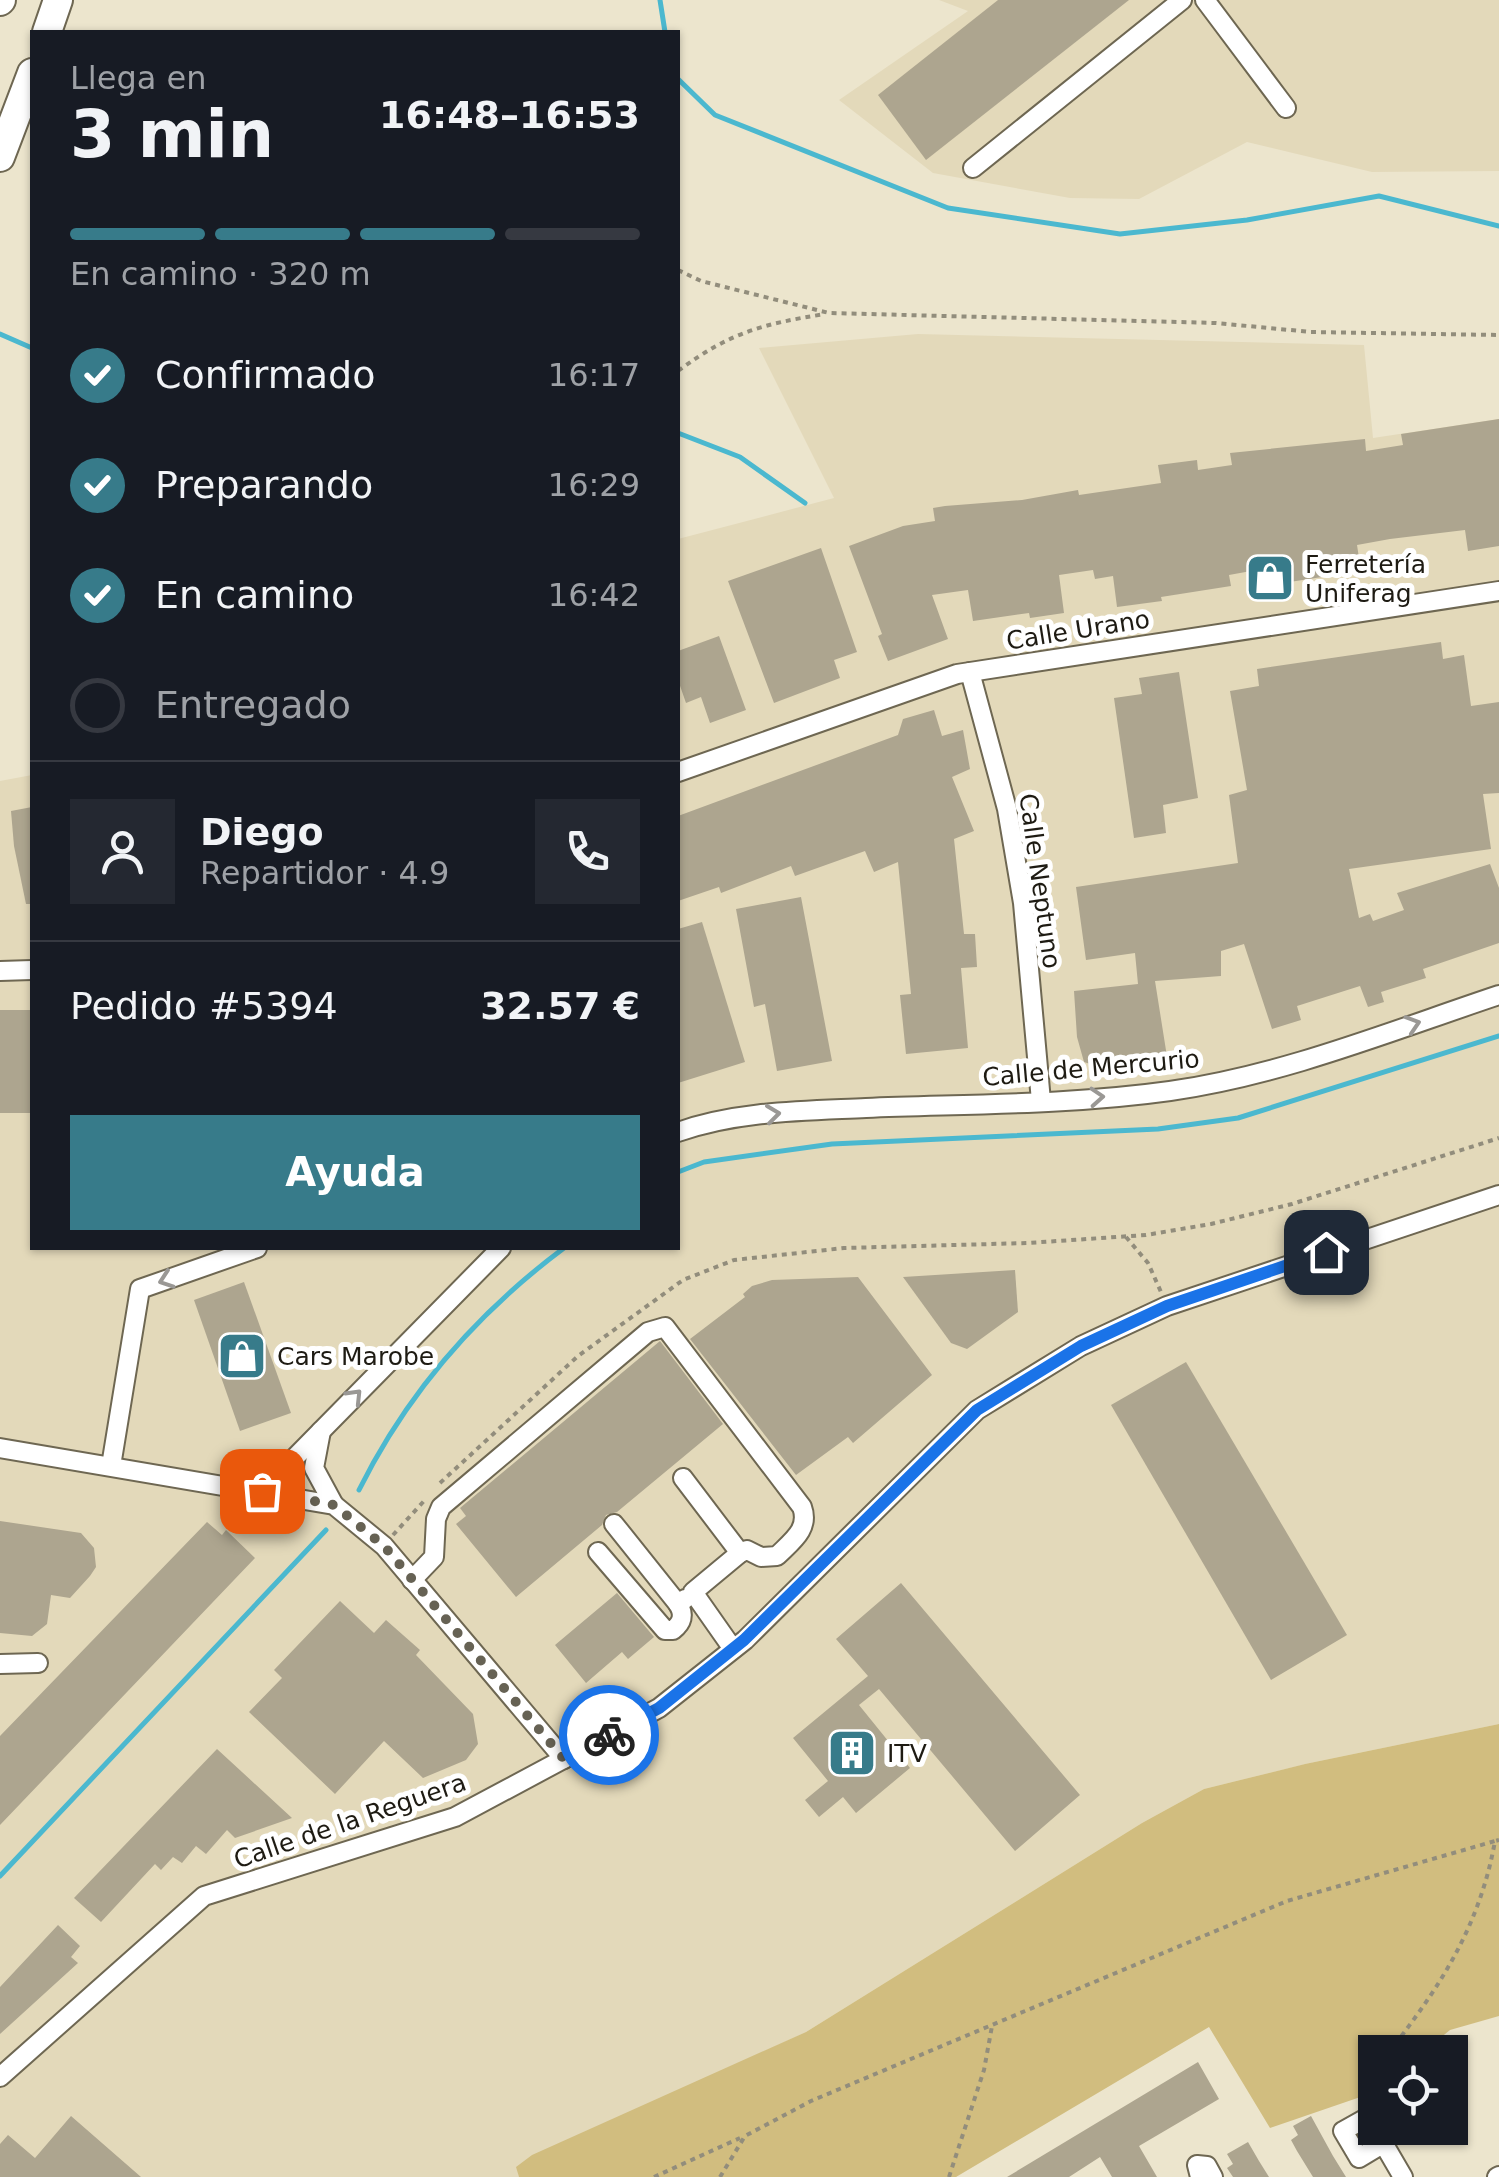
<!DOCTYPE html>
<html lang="es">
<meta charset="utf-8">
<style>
:root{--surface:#171b24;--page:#242831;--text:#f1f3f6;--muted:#9ea1a6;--line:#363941;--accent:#377b8a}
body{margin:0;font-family:"DejaVu Sans",sans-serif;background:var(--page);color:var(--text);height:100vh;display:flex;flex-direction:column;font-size:38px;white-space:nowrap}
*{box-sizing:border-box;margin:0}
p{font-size:32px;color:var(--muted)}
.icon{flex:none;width:55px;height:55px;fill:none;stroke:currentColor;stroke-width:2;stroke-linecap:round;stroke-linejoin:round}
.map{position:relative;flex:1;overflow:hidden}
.drawer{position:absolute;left:30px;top:30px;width:650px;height:1220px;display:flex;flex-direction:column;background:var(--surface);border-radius:0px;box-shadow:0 2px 8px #0004}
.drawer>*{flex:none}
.fabs{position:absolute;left:1358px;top:2035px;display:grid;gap:20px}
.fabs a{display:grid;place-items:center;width:110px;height:110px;border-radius:0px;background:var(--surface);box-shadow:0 2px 8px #0004;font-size:50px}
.pin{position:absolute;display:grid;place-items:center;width:85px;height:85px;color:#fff;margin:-42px;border-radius:20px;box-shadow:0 5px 15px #0006}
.courier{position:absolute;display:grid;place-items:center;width:100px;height:100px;margin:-50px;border:8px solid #1a73e8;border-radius:50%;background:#fff;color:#222;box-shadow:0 2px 12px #0007}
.headline em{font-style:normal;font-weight:700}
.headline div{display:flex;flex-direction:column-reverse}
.headline{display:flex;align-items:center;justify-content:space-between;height:170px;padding:0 40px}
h1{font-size:65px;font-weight:700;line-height:75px}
.bar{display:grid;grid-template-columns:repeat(4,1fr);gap:15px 10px;align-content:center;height:120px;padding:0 40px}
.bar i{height:12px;border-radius:8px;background:var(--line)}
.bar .current{background:var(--accent)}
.bar p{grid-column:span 4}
.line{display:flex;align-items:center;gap:25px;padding:0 40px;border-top:2px solid var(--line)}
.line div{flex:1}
.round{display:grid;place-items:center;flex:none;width:105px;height:105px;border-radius:0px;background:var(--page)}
ol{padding:0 40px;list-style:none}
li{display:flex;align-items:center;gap:30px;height:110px}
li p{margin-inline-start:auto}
li .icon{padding:10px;border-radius:50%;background:var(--accent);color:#fff;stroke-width:4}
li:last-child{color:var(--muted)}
li i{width:55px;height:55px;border:5px solid var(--line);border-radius:50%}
.cta{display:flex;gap:20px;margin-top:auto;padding:20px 40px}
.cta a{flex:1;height:115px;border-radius:0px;background:var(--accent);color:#fff;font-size:40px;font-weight:700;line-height:115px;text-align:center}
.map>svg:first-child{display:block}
.built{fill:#e3d9ba}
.green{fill:#d1bd7f}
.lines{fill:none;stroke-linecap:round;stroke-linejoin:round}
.stream{stroke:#4bb8cf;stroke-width:5}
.building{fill:#ada58f}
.minor-casing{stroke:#6e6752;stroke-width:22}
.highway-casing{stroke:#6e6752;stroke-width:32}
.path{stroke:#928d7c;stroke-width:4;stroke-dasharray:5 5;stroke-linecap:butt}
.minor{stroke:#fff;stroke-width:18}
.highway{stroke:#fff;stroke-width:28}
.oneway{stroke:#9a9895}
.done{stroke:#666254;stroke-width:10;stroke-dasharray:0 18}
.route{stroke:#1a73e8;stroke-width:12}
.labels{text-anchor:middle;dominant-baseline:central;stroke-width:10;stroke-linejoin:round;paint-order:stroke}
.poi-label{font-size:25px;fill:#1e1b13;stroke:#fff;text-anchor:start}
.street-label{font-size:25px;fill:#1e1b13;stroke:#fff}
</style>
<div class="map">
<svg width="1499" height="2177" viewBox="0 0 1499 2177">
<rect width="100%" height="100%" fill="#ece5cd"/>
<!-- built -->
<g class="built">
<polygon points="939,0 1499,0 1499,171 1372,172 1247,142 1139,199 1070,198 933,173 839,100 968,11"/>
<polygon points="918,334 1364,345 1373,438 1499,419 1499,1724 1305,1764 1204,1789 1142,1823 806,2032 517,2167 519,2177 0,2177 0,781 32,775 32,1248 678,1248 678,539 834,498 759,348"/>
</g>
<!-- green -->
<polygon class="green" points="1499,1724 1499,2016 1450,2030 1423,2052 1375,2052 1375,2092 1270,2128 1209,2027 956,2177 519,2177 516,2167 532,2155 806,2032 1142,1823 1204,1789 1305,1764"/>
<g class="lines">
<!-- stream -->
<g class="stream">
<polyline points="660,0 665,32"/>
<polyline points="678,79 715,115 948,208 1120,234 1247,220 1379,196 1499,226"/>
<polyline points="0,334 32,348"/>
<polyline points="678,433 740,457 805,503"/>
<polyline points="678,1172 704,1162 832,1144 1158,1129 1238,1118 1499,1036"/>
<path d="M359 1490C407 1393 477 1313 564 1248"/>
<polyline points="0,1876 326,1530"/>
</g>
</g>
<!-- building -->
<g class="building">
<polygon points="998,0 1129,0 926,160 878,95"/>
<polygon points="1499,419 1499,546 1468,551 1465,530 1390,539 1357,545 1361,571 1264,586 1262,569 1229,575 1231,586 1161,597 1162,601 1117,607 1113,576 1095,579 1093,570 1059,575 1064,613 1030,618 1029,613 973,621 968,590 932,595 948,639 888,661 878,636 882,634 849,546 903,526 935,521 933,508 945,506 1022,500 1078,490 1079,495 1161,483 1158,465 1197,460 1198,470 1232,465 1230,453 1365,439 1366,451 1403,445 1401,434"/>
<polygon points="821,548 857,652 834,660 840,678 774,703 728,581"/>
<polygon points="719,636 746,710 710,723 701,697 686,703 678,680 678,651"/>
<polygon points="1441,642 1443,659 1464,655 1471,706 1499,702 1499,793 1483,794 1491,849 1349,869 1359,918 1370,914 1373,921 1404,910 1397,893 1490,864 1499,888 1499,943 1423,969 1426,978 1381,992 1384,1002 1368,1007 1360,986 1297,1006 1301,1020 1272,1029 1244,944 1221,951 1221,976 1155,981 1168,1063 1130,1070 1109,1070 1084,1062 1077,1037 1074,991 1138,984 1135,953 1086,960 1076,887 1238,863 1229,795 1247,790 1230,691 1259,686 1257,669"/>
<polygon points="1179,672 1198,798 1163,805 1166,833 1134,838 1114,698 1142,694 1139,678"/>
<polygon points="934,710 942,736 963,730 970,769 952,777 974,831 954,839 964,934 975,934 977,967 961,968 968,1048 906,1054 900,995 911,994 898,862 874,872 865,851 795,876 791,866 721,893 719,887 678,901 678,816 898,735 903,719"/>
<polygon points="32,807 32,904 26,904 14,846 11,811"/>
<polygon points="801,897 832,1061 777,1071 765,1004 754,1007 736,909"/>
<polygon points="702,922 745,1062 678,1083 678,929"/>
<rect x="0" y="1010" width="32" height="103"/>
<polygon points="1015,1270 1018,1312 967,1349 951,1343 903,1277"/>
<polygon points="858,1277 932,1375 853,1443 848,1437 796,1475 690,1339 745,1297 743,1294 752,1286 772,1280"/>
<polygon points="244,1282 291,1413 240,1431 194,1300"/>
<polygon points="660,1341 723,1424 617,1512 606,1515 602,1525 516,1597 456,1524 466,1516 460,1508"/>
<polygon points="1186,1362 1347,1635 1271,1680 1111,1405"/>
<polygon points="0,1521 81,1533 94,1548 96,1567 90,1576 70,1598 51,1595 47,1624 32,1636 0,1633"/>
<polygon points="207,1522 222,1535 226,1530 255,1558 0,1825 0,1736"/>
<polygon points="901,1583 1080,1795 1015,1851 879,1689 859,1705 910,1768 856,1813 843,1797 819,1817 805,1800 828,1781 793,1738 868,1676 836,1639"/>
<polygon points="617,1593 654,1637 628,1659 622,1652 586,1683 555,1645"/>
<polygon points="340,1601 374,1633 386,1620 420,1650 416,1655 473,1714 478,1744 466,1760 423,1778 384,1741 335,1794 249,1712 282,1678 274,1670"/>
<polygon points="217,1749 292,1818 235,1838 227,1830 206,1854 196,1846 182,1863 173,1857 161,1870 155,1864 101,1922 74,1898"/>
<polygon points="58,1925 80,1946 71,1957 78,1963 0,2034 0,1987"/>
<polygon points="1198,2062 1219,2099 1139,2146 1157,2177 1112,2177 1100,2157 1069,2177 1007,2177"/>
<polygon points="71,2116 141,2177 0,2177 0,2144 8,2135 35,2158"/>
<polygon points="1311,2116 1333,2156 1346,2177 1313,2177 1297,2151 1291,2140 1298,2135 1293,2126"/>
<polygon points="1248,2142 1259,2161 1269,2177 1233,2177 1227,2168 1233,2164 1227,2154"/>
</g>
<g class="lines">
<!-- minor casing -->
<g class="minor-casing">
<g id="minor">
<polyline points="1205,0 1286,108"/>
<polyline points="973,168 1182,0"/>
<polyline points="970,672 1007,809 1023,903 1041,1101"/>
<polyline points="678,772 957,674 1499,591"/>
<polyline points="0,971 32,970"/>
<path d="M678 1132C737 1111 803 1111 866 1108 966 1104 1070 1105 1170 1091 1283 1075 1391 1031 1499 995"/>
<polyline points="321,1431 314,1468 334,1505"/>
<polyline points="0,1448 334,1505 384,1546 564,1759"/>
<polyline points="111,1466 140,1289 257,1248"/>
<polyline points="683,1478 740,1553"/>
<polyline points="262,1491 501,1248"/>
<polyline points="614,1524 678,1604 685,1599"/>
<path d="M598 1552 665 1630H673C682 1623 685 1615 678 1604"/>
<path d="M412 1580 434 1557 436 1519 441 1507 648 1332 665 1327 802 1507C810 1529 792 1541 777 1556L761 1557 747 1550 740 1553 693 1592 733 1649"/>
<polyline points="0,1664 38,1663"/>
<polyline points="0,2077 204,1896 455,1817 659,1708 745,1640 977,1410 1081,1346 1167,1306 1499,1195"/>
<polyline points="1384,2143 1359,2158 1343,2131 1368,2117 1403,2177"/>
<polyline points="1200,2177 1197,2165 1207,2166 1213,2177"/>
<polyline points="1497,2177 1499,2176"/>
</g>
</g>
<!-- highway casing -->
<g class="highway-casing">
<g id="highway">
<polyline points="0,1 1,0"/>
<polyline points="47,32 58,0"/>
<polyline points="0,157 32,73"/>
</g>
</g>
<!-- path -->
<g class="path">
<polyline points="678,270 701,281 829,313 1216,323 1311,332 1499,335"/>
<path d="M678 371C729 333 762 324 825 314"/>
<polyline points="1126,1237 1148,1263 1161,1292"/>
<polyline points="440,1483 578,1356 683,1280 734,1260 844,1248 1028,1243 1146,1235 1211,1224 1292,1204 1499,1138"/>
<polyline points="393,1535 424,1501"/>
<path d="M1389 2052C1441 1986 1480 1925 1495 1841L1499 1840"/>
<polyline points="1363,2104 1365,2083 1375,2071"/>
<polyline points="654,2177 740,2138"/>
<polyline points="720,2177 745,2136 811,2101 1287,1901 1495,1841"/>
<polyline points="949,2177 984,2070 992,2026"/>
</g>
<!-- minor -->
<use href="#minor" class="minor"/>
<!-- highway -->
<use href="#highway" class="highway"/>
</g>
<!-- one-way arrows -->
<defs><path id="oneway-chevron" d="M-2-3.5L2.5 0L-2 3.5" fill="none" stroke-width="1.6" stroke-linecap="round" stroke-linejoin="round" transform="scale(2.5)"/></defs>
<g class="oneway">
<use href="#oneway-chevron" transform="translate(1413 1024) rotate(-18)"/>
<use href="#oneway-chevron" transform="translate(1097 1097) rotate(-4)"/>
<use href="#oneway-chevron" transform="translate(773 1114) rotate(-7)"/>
<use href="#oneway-chevron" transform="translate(166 1280) rotate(161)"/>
<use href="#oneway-chevron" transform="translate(355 1396) rotate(-46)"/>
</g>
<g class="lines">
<!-- done -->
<polyline class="done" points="262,1491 334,1505 384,1546 564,1759 609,1735"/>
<!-- route -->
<polyline class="route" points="609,1735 659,1708 744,1640 977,1410 1081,1346 1167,1306 1326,1252"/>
</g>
<!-- icons -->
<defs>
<g id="shop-square" transform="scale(2.5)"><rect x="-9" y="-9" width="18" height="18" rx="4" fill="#377b8a" stroke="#fff"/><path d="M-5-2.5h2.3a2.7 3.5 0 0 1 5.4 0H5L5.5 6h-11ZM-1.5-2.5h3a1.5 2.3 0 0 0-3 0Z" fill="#fff"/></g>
<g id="building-square" transform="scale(2.5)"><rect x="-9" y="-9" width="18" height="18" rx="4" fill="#377b8a" stroke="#fff"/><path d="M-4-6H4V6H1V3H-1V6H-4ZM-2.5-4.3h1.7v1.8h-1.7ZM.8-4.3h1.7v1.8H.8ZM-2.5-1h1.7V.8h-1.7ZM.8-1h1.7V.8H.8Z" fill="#fff"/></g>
</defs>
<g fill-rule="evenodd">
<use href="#shop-square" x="1270" y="578"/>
<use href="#shop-square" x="242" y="1356"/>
<use href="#building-square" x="852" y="1753"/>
</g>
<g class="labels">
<!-- poi labels -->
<g class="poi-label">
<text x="1305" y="564">Ferretería<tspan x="1305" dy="29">Uniferag</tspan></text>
<text x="277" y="1356">Cars Marobe</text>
<text x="887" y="1753">ITV</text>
</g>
<!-- street labels -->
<g class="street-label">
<text transform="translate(1078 630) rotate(-9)">Calle Urano</text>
<text transform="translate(1040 881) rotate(82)">Calle Neptuno</text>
<text transform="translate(1091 1068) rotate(-5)">Calle de Mercurio</text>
<text transform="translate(350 1821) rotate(-19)">Calle de la Reguera</text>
</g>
</g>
</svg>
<div class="fabs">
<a><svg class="icon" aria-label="locate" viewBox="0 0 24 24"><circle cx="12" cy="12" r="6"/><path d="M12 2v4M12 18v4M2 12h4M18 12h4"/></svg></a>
</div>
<div class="pin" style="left:262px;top:1491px;background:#ea580c"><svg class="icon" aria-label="bag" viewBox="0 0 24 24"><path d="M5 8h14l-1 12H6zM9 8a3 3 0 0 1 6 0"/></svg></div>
<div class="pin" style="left:1326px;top:1252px;background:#1f2937"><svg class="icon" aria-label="home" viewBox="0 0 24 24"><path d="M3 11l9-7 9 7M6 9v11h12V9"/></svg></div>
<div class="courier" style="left:609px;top:1735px"><svg class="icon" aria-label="bike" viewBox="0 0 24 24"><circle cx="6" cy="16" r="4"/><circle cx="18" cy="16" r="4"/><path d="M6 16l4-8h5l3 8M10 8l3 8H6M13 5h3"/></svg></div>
<section class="drawer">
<div class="headline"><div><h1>3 min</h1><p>Llega en</p></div><em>16:48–16:53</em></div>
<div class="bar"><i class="current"></i><i class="current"></i><i class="current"></i><i></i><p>En camino · 320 m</p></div>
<ol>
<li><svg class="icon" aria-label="check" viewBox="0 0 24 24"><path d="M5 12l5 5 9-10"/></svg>Confirmado<p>16:17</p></li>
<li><svg class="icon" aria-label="check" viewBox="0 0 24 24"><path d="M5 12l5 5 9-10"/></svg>Preparando<p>16:29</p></li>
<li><svg class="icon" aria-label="check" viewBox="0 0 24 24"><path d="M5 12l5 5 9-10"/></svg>En camino<p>16:42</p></li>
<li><i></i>Entregado</li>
</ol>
<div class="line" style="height:180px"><a class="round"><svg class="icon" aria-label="person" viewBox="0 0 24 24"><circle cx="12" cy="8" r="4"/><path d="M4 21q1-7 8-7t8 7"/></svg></a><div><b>Diego</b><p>Repartidor · 4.9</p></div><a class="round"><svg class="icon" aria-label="phone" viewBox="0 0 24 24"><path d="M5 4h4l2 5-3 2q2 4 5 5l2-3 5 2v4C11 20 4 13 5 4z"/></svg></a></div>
<div class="line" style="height:130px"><div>Pedido #5394</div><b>32.57 €</b></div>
<div class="cta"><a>Ayuda</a></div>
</section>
</div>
